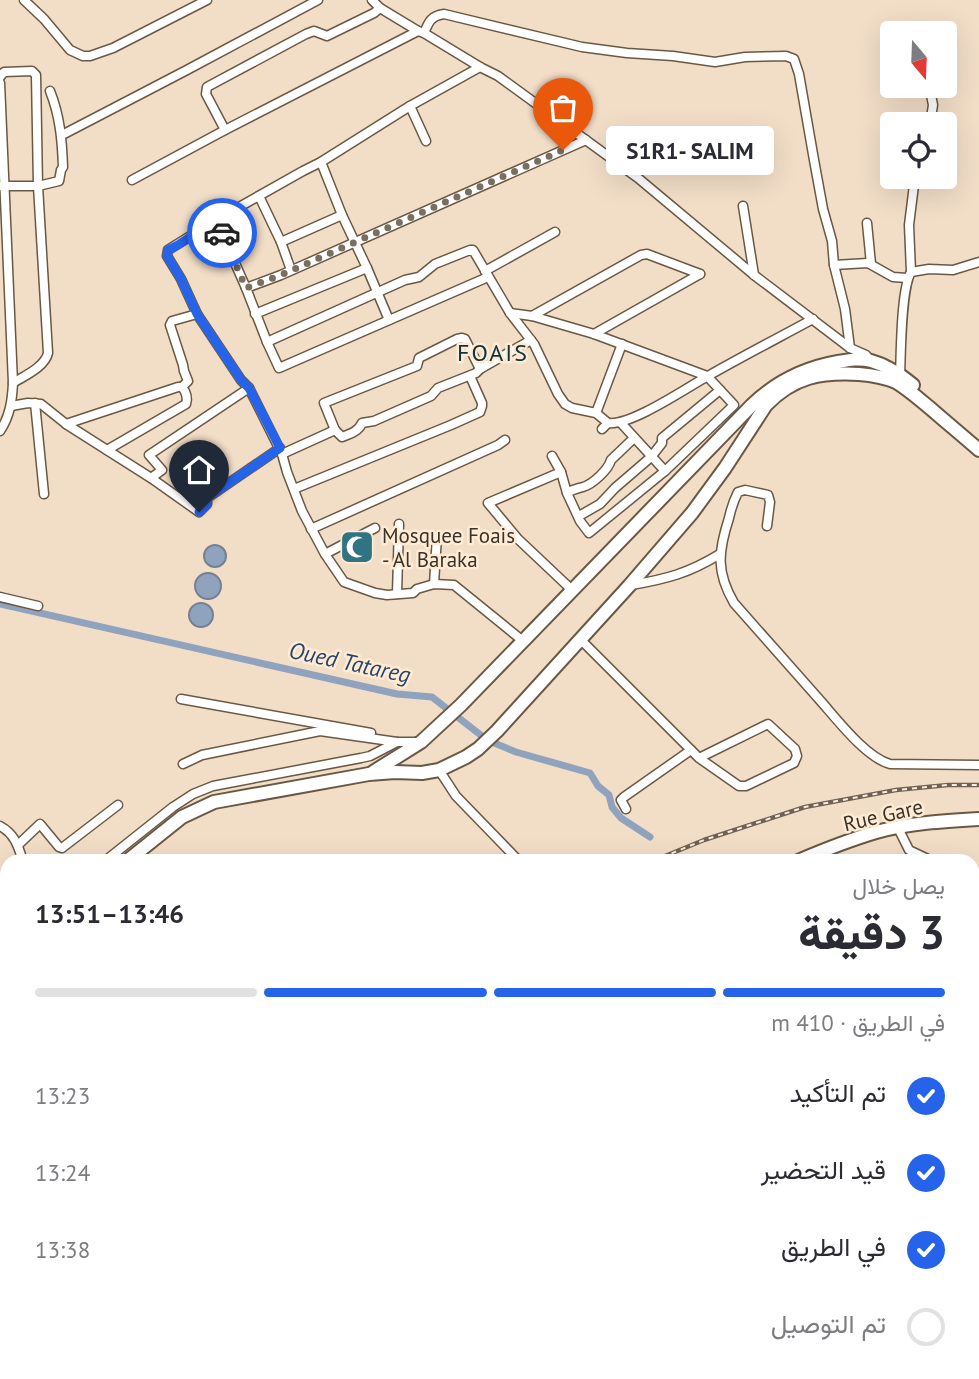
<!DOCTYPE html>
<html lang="ar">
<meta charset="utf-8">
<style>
:root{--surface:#fff;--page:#f2f2f3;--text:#2b2b33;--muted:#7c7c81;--line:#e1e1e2;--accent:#2563eb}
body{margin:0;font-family:"PT Sans",Vazirmatn,sans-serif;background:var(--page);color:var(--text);direction:rtl;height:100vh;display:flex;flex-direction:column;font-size:26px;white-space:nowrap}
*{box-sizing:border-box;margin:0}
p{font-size:23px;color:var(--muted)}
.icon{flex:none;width:38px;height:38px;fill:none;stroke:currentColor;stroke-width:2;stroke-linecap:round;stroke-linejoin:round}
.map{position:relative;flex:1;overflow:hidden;direction:ltr}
.panel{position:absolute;left:0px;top:854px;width:980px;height:525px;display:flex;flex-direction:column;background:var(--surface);border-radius:21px 21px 0 0;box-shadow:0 7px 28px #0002;direction:rtl}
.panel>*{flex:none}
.needle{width:46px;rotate:161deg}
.controls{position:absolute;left:880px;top:21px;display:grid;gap:14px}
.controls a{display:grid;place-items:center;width:77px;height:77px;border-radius:7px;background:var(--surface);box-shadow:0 7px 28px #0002;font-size:35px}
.pin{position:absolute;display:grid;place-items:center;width:60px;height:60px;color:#fff;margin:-72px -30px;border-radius:50% 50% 50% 0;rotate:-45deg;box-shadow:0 0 7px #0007}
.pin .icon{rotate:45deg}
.courier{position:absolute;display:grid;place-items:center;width:70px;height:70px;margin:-35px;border:5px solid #2563eb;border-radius:50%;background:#fff;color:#222;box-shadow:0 2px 9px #0007}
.bubble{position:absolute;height:49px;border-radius:7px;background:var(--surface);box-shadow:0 7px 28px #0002;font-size:23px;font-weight:800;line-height:49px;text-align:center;direction:rtl}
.summary em{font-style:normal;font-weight:800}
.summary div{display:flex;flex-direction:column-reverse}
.summary{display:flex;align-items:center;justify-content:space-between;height:119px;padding:0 35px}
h1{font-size:46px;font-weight:800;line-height:52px}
.bar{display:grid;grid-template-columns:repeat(4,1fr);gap:10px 7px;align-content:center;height:84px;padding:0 35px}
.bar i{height:9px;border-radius:5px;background:var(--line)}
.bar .current{background:var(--accent)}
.bar p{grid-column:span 4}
ol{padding:0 35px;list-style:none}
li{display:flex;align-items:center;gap:21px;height:77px}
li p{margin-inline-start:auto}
li .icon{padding:7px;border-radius:50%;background:var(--accent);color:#fff;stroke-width:4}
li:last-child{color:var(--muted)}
li i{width:38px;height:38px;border:4px solid var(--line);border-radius:50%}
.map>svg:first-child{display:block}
.water{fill:#8fa3be;stroke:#758191;stroke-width:2}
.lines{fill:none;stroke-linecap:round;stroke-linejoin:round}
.stream{stroke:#758191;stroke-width:2}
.canal{stroke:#8fa3be;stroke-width:7}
.street-casing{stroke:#695844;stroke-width:11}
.secondary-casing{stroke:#695844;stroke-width:16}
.primary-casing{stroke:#695844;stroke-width:16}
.street{stroke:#fff;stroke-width:8}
.secondary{stroke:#fff;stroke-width:12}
.primary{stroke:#fff;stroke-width:12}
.rail-casing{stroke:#6d6255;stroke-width:4.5}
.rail{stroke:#ffebd4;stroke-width:2;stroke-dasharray:5;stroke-linecap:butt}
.done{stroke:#7a6e60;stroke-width:7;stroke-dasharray:0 12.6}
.route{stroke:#2563eb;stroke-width:9}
.labels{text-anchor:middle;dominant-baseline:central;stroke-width:5;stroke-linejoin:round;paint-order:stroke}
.poi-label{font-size:21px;fill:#393229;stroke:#ffebd4;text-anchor:start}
.street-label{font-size:21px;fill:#393229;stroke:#ffebd4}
.water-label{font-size:23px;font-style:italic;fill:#27456c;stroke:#ffebd4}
.quarter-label{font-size:24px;letter-spacing:2px;fill:#12333a;stroke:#ffebd4}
</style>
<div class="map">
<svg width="979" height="1379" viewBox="0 0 979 1379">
<rect width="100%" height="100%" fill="#f2dec7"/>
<!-- water -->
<g class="water">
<circle cx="215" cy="556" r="11"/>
<circle cx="208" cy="586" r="13"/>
<circle cx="201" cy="615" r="12"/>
</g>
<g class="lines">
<!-- stream -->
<polyline class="stream" points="973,1066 979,1070"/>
<!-- canal -->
<polyline class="canal" points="0,604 397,694 432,697 487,740 516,752 590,773 598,786 609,795 612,807 621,818 650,837"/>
<!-- street casing -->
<g class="street-casing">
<g id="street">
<polyline points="24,0 44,19 70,50 83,56 90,56 113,48 207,0"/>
<polyline points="372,0 380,8 418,31 424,33 480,67 498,76 638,178 754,275 850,348 866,355 870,360"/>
<path d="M424 33C429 21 431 16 444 14L582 47 627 53 673 56 715 62 745 57 786 56 794 59 799 74 814 160 823 209 832 241 834 265 845 309 850 348"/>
<polyline points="480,67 410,106 321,162 303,171 216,220 168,250 167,256 181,279 197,314 241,380 249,388 282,454 287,472 302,511 325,554 344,582 375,593 387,595 413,593 417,589 434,584 454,585 523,641"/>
<path d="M0 77 4 72 32 71 36 75 38 186 48 353C45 367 24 376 13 383"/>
<path d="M0 83 13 383C12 401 10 416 0 431"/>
<polyline points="410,106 426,141"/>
<polyline points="930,124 933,105 931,95"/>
<polyline points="225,130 206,94 207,87 306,34 314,31 327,36 374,13 380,8"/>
<polyline points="62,135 185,71 318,0"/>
<polyline points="321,162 342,215 367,268 389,320"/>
<polyline points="132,180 225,130 418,31"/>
<path d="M0 186H38L59 181 61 170 63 167C62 140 60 116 50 91"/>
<polyline points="259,196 281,242"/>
<polyline points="743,206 754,275"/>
<polyline points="216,220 246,288 267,342 279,368 488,277"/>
<polyline points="867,223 871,264"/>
<polyline points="834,265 868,263 893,277 907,278"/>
<polyline points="291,270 281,242 342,215"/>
<polyline points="485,271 555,232"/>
<polyline points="911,272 909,225 915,177"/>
<polyline points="246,288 281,275 586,140"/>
<polyline points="510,313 532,316 594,334 707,376 734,405 665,471 589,533 580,521 567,493"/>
<polyline points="255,314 367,268"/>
<polyline points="532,316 641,255 647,254 700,274"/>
<polyline points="594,334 700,274"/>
<polyline points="267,342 405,280 419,277 435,264 470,250 473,250 510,313 534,344 558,394 565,404 572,408 596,413 608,423"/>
<path d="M900 375C901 352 901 289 911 272L929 269 953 270 979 262"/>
<polyline points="182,387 188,381 184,371 183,365 170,325 172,321 197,314"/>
<polyline points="35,403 44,494"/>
<polyline points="11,406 28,403 41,404 66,424 151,478 162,470 149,455 249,388"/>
<polyline points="596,413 622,344"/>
<polyline points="621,423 665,471"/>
<path d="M66 424 178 387H182C186 392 188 398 186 404L107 450"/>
<path d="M602 429 608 423C631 426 686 388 708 376 743 356 778 338 813 319"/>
<polyline points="335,430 324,403 417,366 419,358 457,339 462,338 465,339 480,369"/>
<path d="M282 454 335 430 342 437C350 434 359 431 362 423L374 421 431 396 438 388 476 373 480 369 531 340"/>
<path d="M552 456 561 472 567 493C573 489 576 489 583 487 593 484 608 470 611 460L634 438"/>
<polyline points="561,472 488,503 518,539 572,590"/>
<polyline points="151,478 199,512 207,504 207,498 280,448"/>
<polyline points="294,489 451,425 480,412 482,406 482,403 470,376"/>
<polyline points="579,516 600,504 615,488 651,457 662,443 662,438 720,390"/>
<path d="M767 526 770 502 768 495 745 490 738 492C734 500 731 509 729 518 718 552 716 572 734 603 762 635 790 666 818 698 836 718 865 757 890 764L979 765"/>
<polyline points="311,529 498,445 505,440"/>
<polyline points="325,554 375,528"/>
<polyline points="434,584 437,536"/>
<path d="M631 585C667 579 689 573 720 554"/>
<polyline points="397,594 399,524"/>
<polyline points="0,597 38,606"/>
<polyline points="581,640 699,758 739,786 746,786 794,763 797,756 795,749 768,724 699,758"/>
<polyline points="181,699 371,733"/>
<polyline points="183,764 202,755 320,731 397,742"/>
<polyline points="439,770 456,796 519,861"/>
<polyline points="626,809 621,800 624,797 691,750"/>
<path d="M0 826C15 834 18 846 23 861"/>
<polyline points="900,832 909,850 932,861"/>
<polyline points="18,845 40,824 59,847 62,848 118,805"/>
<polyline points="105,861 173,807 193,794 213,786 361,758 370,756 397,742 418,742"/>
<polyline points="973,889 979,894"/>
<polyline points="973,1246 979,1265"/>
<polyline points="784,1372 787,1377"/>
<polyline points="795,1372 800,1379"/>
<polyline points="837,1372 841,1379"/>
<polyline points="669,1379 681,1372"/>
<polyline points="739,1379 750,1372"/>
<polyline points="860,1379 872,1372"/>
</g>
</g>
<!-- secondary casing -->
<g class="secondary-casing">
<g id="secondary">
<path d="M798 861C824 850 849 840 876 832 909 823 944 821 979 819"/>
<polyline points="973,1117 979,1120"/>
<polyline points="938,1372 940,1379"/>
<polyline points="37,1379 48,1372"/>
</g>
</g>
<!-- primary casing -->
<g class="primary-casing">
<g id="primary">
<path d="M373 772 421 742 461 705 752 405C777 381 804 368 838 362 849 360 860 358 871 361 886 365 901 375 913 385"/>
<path d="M127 861 182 817 214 802 369 774 395 772 422 773 439 770 466 757 478 749 497 731 629 586 692 513 725 468 766 405C794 376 821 372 859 374 872 375 884 377 896 382 908 389 919 399 930 408 946 422 963 436 979 450"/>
<polyline points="0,934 7,931"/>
</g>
</g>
<!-- street -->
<use href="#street" class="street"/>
<!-- secondary -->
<use href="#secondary" class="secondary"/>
<!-- primary -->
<use href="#primary" class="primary"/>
<!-- rail casing -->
<g class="rail-casing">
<g id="rail">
<polyline points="653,861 704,840 805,807 896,790 948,785 979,785"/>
<polyline points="0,1322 7,1320"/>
</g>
</g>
<!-- rail -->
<use href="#rail" class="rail"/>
</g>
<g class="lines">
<!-- done -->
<polyline class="done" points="222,233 246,288 281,275 563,150"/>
<!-- route -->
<polyline class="route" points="199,512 207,505 207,498 280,448 249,388 241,380 197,314 181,279 167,256 168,250 178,245 216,220 222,233"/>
</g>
<!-- icons -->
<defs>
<g id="mosque-square" transform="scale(1.75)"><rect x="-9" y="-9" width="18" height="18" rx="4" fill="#307484" stroke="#ffebd4"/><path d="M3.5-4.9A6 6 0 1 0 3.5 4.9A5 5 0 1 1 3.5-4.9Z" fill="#fff"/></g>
</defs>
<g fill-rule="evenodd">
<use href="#mosque-square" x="357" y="547"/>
</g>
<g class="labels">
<!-- poi labels -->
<g class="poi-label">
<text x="382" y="535">Mosquee Foais<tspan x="382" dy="24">- Al Baraka</tspan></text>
</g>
<!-- street labels -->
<g class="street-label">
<text transform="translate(883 815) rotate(-13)">Rue Gare</text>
</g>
<!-- water labels -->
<g class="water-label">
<text transform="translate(350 662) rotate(12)">Oued Tatareg</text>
</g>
<!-- quarter labels -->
<g class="quarter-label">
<text x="493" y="352">FOAIS</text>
</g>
</g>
</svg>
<div class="controls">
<a><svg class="needle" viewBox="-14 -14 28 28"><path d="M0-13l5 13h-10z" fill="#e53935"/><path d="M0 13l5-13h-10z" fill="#7c7c81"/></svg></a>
<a><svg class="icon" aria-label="locate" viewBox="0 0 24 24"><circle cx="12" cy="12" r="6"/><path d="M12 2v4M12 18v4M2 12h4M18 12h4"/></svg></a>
</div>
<div class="pin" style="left:563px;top:150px;background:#ea580c"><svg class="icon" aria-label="bag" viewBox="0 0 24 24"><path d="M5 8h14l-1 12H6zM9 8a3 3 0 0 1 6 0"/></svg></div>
<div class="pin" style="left:199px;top:512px;background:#1f2937"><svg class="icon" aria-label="home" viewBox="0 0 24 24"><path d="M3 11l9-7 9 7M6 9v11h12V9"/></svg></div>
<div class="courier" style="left:222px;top:233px"><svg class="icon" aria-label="car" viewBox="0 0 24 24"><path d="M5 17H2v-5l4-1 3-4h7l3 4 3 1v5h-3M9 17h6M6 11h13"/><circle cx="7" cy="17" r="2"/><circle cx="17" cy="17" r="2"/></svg></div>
<div class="bubble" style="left:606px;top:126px;width:168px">S1R1- SALIM</div>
<section class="panel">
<div class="summary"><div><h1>3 دقيقة</h1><p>يصل خلال</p></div><em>13:46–13:51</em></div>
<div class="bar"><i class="current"></i><i class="current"></i><i class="current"></i><i></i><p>في الطريق · 410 m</p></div>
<ol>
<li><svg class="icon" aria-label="check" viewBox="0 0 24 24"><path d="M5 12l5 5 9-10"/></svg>تم التأكيد<p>13:23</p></li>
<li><svg class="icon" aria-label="check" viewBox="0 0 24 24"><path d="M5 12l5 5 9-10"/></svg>قيد التحضير<p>13:24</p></li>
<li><svg class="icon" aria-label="check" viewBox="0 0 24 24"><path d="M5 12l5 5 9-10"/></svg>في الطريق<p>13:38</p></li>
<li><i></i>تم التوصيل</li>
</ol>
</section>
</div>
